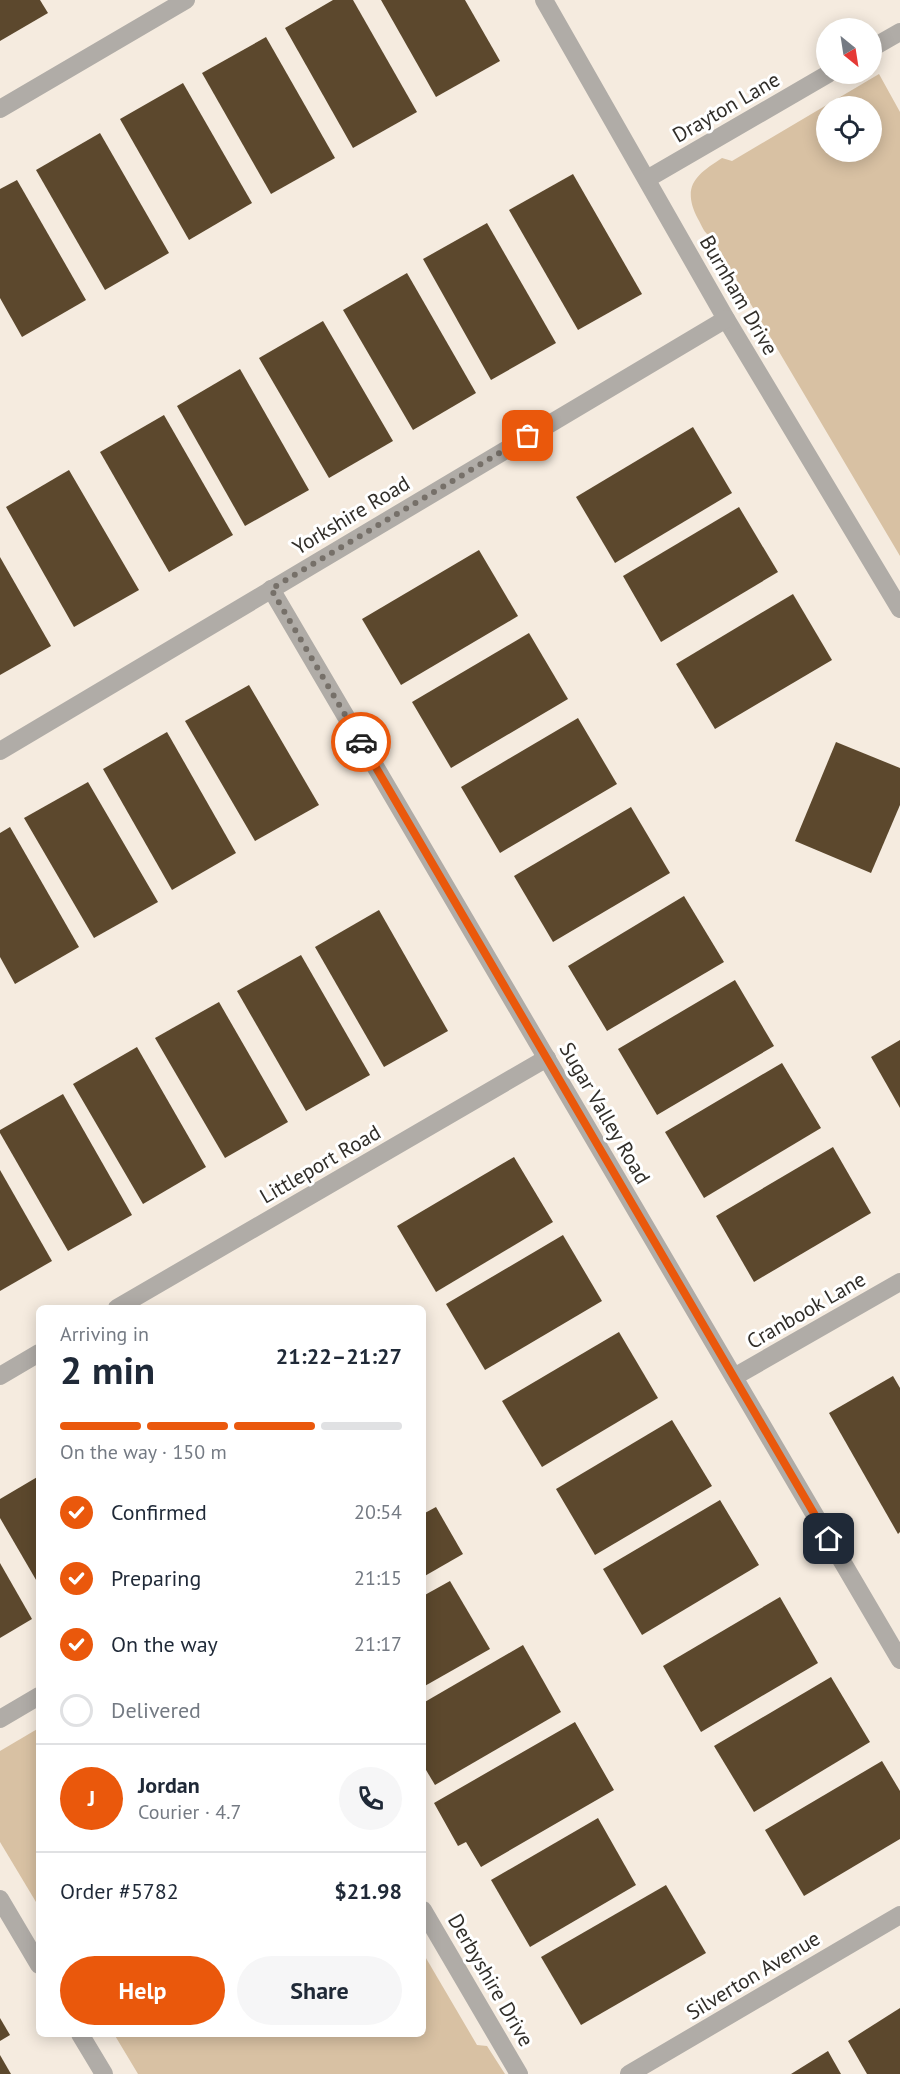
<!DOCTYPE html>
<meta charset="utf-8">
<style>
:root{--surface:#fff;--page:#f6f6f7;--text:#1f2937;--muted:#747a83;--line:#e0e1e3;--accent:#ea580c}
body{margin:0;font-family:"PT Sans",sans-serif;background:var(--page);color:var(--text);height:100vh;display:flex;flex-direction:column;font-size:22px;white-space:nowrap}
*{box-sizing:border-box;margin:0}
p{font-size:20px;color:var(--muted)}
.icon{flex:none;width:33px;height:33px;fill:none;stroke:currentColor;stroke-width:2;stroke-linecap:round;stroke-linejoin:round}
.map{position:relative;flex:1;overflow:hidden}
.sheet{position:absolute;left:36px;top:1305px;width:390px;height:732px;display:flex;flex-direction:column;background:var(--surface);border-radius:9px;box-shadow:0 3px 15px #0003}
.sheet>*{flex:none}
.needle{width:39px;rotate:150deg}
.fabs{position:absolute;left:816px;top:18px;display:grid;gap:12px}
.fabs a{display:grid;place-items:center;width:66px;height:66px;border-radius:50%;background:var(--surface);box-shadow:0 3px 15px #0003;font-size:30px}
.pin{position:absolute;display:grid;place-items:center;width:51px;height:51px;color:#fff;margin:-26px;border-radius:12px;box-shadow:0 3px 9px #0006}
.courier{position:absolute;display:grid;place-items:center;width:60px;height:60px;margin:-30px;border:4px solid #ea580c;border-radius:50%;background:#fff;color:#222;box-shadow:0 2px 8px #0007}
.overview em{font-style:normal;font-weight:600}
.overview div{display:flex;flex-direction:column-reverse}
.overview{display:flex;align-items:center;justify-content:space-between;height:102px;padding:0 24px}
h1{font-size:39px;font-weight:600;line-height:45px}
.bar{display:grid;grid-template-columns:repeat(4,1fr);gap:9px 6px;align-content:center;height:72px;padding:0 24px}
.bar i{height:8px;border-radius:4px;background:var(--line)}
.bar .selected{background:var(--accent)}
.bar p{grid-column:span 4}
.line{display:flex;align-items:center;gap:15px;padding:0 24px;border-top:2px solid var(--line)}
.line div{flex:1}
.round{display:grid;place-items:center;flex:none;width:63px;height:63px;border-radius:32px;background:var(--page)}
ol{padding:0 24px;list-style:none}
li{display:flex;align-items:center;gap:18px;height:66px}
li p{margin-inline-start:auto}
li .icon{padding:6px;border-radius:50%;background:var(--accent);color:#fff;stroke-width:4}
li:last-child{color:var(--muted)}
li i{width:33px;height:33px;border:3px solid var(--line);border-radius:50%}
.primary-button{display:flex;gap:12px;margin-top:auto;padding:12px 24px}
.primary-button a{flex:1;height:69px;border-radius:36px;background:var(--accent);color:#fff;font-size:24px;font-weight:600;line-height:69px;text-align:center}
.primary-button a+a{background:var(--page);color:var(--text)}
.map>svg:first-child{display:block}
.green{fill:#d8c1a3;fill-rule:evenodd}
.building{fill:#5c482d}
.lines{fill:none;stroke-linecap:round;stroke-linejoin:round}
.street{stroke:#b0aca7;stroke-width:18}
.done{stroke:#767069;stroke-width:6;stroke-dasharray:0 10.8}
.route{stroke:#ea580c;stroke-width:8}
.labels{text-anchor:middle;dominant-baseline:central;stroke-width:6;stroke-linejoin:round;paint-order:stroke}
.street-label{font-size:21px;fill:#312e29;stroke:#fff}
</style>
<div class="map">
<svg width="900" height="2074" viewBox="0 0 900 2074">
<rect width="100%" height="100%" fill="#f5ebdf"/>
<!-- green -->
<g class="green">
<path d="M879 74 900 112V556L711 237C704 233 702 226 698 219 681 186 696 175 722 158L732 161ZM826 106H872V152H826Z"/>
<polygon points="39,1728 39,1907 0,1842 0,1751"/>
<polygon points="423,1953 477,2045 487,2046 505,2074 138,2074 114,2034 423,2034"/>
</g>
<!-- building -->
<g class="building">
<polygon points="0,0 40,0 48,13 0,41"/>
<polygon points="333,0 353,0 417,112 353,148 285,28"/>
<polygon points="381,0 465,0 500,61 436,97"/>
<polygon points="266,37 335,158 271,194 202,73"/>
<polygon points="183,83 252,203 189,240 120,119"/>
<polygon points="100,133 169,253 105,290 36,170"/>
<polygon points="573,174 642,294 578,330 509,210"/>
<polygon points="17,180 86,300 22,337 0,298 0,189"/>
<polygon points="487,223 556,343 491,380 423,259"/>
<polygon points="407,273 476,393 413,430 343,310"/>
<polygon points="323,321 393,441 329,478 259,358"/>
<polygon points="240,369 309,490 245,526 177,406"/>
<polygon points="164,415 233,535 169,572 100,452"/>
<polygon points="693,427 732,493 615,563 576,497"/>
<polygon points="69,470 139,590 74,627 6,507"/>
<polygon points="739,507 778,572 661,642 623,576"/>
<polygon points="479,550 518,616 401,685 362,619"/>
<polygon points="0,557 51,646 0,675"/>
<polygon points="793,594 832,660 715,729 676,664"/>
<polygon points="529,633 568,699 451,768 412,702"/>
<polygon points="249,685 319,805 255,841 185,721"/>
<polygon points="578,718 617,784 500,853 461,787"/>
<polygon points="167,732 236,853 172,890 103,769"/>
<polygon points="836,742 900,768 900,805 871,873 795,841"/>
<polygon points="88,782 158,902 94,938 24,818"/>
<polygon points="631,807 670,873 553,942 514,876"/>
<polygon points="10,827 79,947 15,984 0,957 0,833"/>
<polygon points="684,896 724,962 607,1031 568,966"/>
<polygon points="379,910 448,1031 384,1067 315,947"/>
<polygon points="301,955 370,1075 306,1111 237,991"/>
<polygon points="735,980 774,1046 657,1115 618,1049"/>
<polygon points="219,1002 288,1122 225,1158 155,1038"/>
<polygon points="900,1040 900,1108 871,1057"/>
<polygon points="137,1047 206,1167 143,1204 73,1084"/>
<polygon points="782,1063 821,1128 704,1198 665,1132"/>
<polygon points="63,1094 132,1215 68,1251 0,1133 0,1130"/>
<polygon points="833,1147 871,1213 754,1282 716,1216"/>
<polygon points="514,1157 553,1222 436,1292 397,1226"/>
<polygon points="0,1170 52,1261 0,1291"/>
<polygon points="563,1235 602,1301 485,1370 446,1304"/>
<polygon points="619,1332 658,1398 542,1467 502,1401"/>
<polygon points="893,1376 900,1388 900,1532 898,1534 829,1413"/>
<polygon points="672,1420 712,1486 595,1555 556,1489"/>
<polygon points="39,1476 39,1585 0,1518 0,1499"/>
<polygon points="720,1500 759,1565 642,1635 603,1569"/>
<polygon points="436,1507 463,1554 423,1577 423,1514"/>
<polygon points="0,1563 32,1619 0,1638"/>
<polygon points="450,1581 490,1649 423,1687 423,1596"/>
<polygon points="780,1597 818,1663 701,1732 663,1666"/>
<polygon points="523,1645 561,1712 435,1785 423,1765 423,1703"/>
<polygon points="831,1677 870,1742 754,1812 714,1746"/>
<polygon points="575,1722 614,1790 481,1867 466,1842 458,1846 434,1803"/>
<polygon points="882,1761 900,1791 900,1839 804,1896 765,1830"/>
<polygon points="598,1818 636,1885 530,1947 491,1880"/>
<polygon points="666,1885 706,1953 581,2025 541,1957"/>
<polygon points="900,2008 900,2074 867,2074 848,2041"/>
<polygon points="0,2018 10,2035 0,2041"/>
<polygon points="828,2051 841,2074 791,2074"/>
<polygon points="0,2055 11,2074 0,2074"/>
</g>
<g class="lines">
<!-- street -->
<g class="street">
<polyline points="544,0 726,319 900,609"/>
<polyline points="872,48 900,32"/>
<polyline points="0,109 186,0"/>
<polyline points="647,179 828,74"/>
<polyline points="271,589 900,1660"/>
<polyline points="0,751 726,319"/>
<polyline points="117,1308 547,1058"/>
<polyline points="0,1376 39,1353"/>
<polyline points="734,1377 900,1282"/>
<polyline points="0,1719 39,1696"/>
<polyline points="0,1899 39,1965"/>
<polyline points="423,1910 519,2074"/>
<polyline points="80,2034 104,2074"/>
<polyline points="629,2074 900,1915"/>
</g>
</g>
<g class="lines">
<!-- done -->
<polyline class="done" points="361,742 271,589 528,436"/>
<!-- route -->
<polyline class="route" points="361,742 829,1539"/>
</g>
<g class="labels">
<!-- street labels -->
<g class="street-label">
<text transform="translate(726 107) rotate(-30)">Drayton Lane</text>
<text transform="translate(739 295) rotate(60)">Burnham Drive</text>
<text transform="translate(351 515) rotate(-31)">Yorkshire Road</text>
<text transform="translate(605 1113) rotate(60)">Sugar Valley Road</text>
<text transform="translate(320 1164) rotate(-30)">Littleport Road</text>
<text transform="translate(806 1310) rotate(-30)">Cranbook Lane</text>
<text transform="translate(753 1975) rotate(-31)">Silverton Avenue</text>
<text transform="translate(491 1980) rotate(60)">Derbyshire Drive</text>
</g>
</g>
</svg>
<div class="fabs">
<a><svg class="needle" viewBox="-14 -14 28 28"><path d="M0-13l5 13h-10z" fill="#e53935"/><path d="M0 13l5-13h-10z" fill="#747a83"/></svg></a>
<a><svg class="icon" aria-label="locate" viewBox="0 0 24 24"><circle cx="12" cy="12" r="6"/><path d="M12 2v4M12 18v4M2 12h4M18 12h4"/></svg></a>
</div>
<div class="pin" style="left:528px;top:436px;background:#ea580c"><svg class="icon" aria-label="bag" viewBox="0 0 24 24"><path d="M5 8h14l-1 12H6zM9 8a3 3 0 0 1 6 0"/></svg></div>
<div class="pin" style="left:829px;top:1539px;background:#1f2937"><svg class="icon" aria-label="home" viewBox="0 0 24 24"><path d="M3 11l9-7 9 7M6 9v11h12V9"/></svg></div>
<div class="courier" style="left:361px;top:742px"><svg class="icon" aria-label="car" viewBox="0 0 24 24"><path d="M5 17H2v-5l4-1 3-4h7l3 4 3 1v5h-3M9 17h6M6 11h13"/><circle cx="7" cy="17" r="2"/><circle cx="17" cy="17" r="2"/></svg></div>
<section class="sheet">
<div class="overview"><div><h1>2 min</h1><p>Arriving in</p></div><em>21:22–21:27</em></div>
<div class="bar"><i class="selected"></i><i class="selected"></i><i class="selected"></i><i></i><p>On the way · 150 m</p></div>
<ol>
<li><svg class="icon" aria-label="check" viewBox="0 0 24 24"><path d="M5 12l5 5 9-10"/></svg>Confirmed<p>20:54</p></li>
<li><svg class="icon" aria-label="check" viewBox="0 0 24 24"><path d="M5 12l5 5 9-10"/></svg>Preparing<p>21:15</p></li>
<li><svg class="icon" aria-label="check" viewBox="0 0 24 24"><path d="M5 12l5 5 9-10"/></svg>On the way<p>21:17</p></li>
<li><i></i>Delivered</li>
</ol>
<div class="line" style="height:108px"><b class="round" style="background:var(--accent);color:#fff">J</b><div><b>Jordan</b><p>Courier · 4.7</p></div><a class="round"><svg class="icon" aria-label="phone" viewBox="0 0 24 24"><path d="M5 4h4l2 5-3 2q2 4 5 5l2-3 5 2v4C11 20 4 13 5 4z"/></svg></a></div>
<div class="line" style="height:78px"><div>Order #5782</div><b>$21.98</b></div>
<div class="primary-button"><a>Help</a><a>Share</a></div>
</section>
</div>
